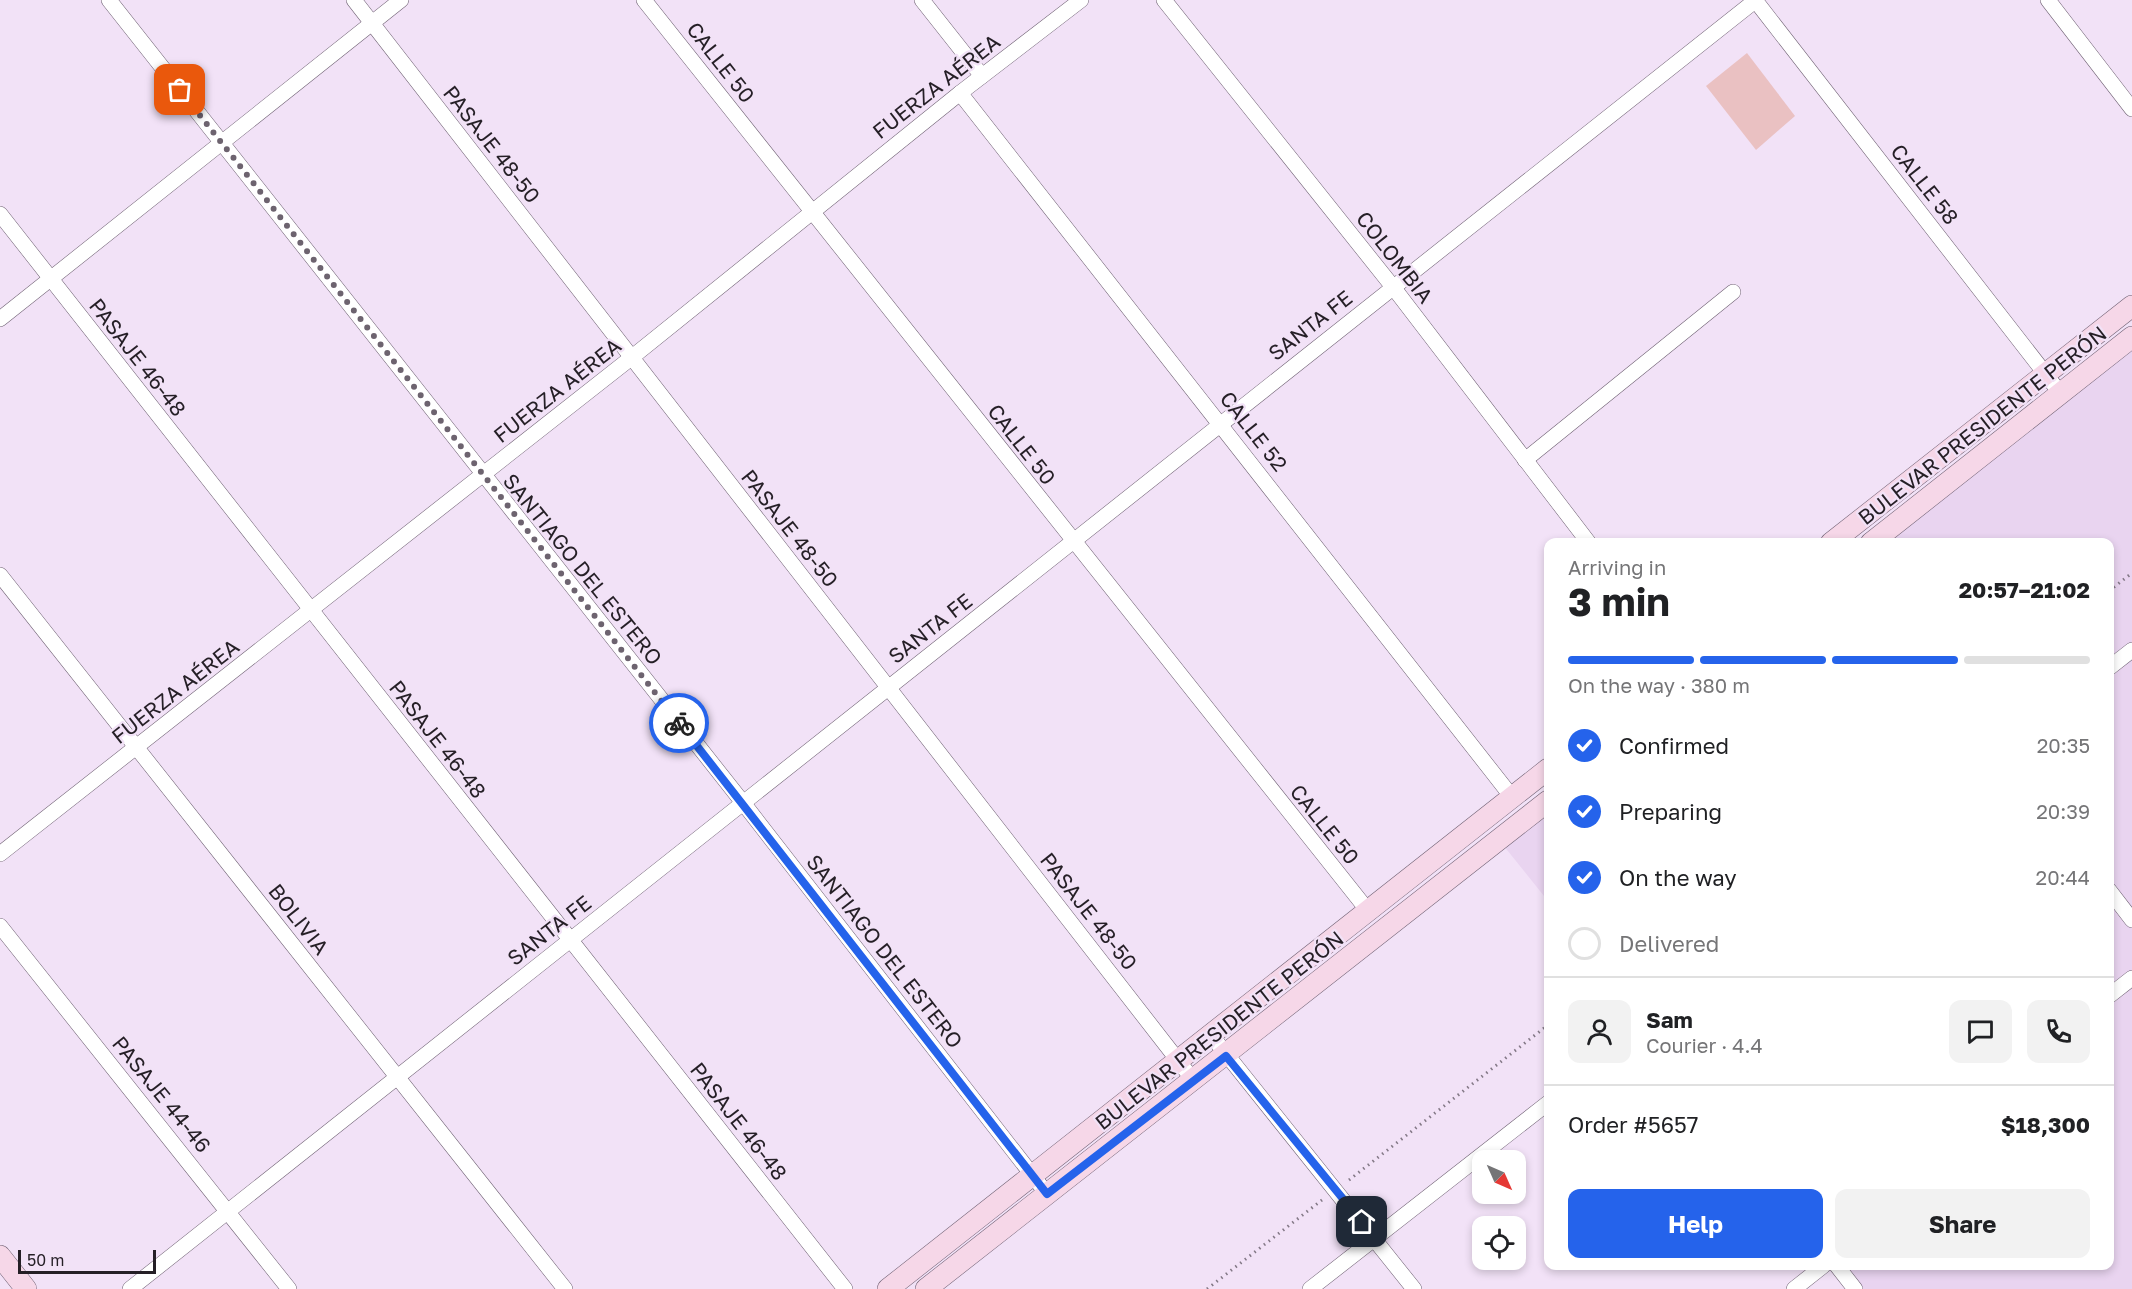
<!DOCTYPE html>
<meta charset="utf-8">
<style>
:root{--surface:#fff;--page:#f2f2f2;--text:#202124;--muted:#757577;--line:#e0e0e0;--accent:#2563eb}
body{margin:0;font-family:"Golos Text",sans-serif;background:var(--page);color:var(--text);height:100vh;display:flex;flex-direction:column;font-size:22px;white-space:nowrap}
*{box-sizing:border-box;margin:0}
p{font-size:20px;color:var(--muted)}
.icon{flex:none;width:33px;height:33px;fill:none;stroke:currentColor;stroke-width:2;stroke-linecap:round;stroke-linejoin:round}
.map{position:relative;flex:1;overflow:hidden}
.drawer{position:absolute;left:1544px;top:538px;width:570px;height:732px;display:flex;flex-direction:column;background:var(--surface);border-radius:12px;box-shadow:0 3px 9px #0003}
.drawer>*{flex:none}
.needle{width:39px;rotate:135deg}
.fabs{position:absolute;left:1472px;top:1150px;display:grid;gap:12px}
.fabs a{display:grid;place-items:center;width:54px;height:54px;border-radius:12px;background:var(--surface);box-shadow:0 3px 9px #0003;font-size:30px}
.scale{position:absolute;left:18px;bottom:15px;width:138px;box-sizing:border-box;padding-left:6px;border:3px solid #251f26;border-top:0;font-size:16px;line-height:21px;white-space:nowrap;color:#251f26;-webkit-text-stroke:4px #f2e2f7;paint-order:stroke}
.pin{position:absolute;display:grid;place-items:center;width:51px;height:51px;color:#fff;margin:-26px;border-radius:12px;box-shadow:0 3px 9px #0006}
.courier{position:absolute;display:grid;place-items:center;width:60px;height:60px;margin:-30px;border:4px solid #2563eb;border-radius:50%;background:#fff;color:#222;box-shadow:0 2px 8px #0007}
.overview em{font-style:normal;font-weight:700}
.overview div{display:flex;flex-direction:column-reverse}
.overview{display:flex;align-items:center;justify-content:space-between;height:102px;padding:0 24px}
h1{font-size:39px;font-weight:700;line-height:45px}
.bar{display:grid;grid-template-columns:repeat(4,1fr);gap:9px 6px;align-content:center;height:72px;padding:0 24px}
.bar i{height:8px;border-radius:4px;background:var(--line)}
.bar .selected{background:var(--accent)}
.bar p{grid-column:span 4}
.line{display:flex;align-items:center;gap:15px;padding:0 24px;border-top:2px solid var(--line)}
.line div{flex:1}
.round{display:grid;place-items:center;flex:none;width:63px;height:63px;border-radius:12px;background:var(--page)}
ol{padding:0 24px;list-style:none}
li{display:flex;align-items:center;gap:18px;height:66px}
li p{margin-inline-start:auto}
li .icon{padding:6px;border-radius:50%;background:var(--accent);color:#fff;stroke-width:4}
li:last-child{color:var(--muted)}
li i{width:33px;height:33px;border:3px solid var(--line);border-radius:50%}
.primary-button{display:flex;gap:12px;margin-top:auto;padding:12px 24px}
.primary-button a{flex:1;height:69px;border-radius:12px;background:var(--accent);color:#fff;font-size:24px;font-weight:700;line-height:69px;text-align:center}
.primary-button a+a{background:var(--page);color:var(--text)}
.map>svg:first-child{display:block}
.built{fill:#e9d4f0}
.green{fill:#eac1c2}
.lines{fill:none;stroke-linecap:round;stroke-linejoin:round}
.street-casing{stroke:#6f6173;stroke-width:16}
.secondary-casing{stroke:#6f6173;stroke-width:22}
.path{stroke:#837886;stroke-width:3;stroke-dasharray:1.5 4.5;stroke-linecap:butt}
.street{stroke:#fff;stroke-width:15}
.secondary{stroke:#f6d7e8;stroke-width:21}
.done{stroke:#6d636f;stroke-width:6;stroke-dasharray:0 10.8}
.route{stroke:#2563eb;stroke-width:8}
.labels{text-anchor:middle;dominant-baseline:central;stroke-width:4.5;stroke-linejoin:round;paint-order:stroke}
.street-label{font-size:21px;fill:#251f26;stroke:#f2e2f7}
</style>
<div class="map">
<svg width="2132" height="1289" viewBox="0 0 2132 1289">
<rect width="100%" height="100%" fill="#f2e2f7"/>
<!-- built -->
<g class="built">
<polygon points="2132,342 2132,1289 1856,1289 1838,1266 2109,1266 2109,543 1876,543"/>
<polygon points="1548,802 1548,901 1499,840"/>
</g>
<!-- green -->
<polygon class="green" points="1747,53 1795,116 1756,150 1706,86"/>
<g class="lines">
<!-- street casing -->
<g class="street-casing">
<g id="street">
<polyline points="109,0 744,804 1047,1194"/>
<polyline points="354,0 1194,1081"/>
<polyline points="644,0 1369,912"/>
<polyline points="922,0 982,76"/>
<polyline points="1164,0 1393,287 1589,543"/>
<polyline points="1755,0 2061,394"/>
<polyline points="2048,0 2132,109"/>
<polyline points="960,93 1512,797"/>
<polyline points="0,214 845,1289"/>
<polyline points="0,319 401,0"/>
<polyline points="1525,460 1733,292"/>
<polyline points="0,575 565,1289"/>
<polyline points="2109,668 2132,650"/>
<polyline points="0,854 631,358 960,93 1081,0"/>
<polyline points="2109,890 2132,920"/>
<polyline points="0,926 289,1289"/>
<polyline points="2109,996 2132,978"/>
<polyline points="1211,1035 1414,1289"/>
<polyline points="1837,1266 1855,1289"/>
<polyline points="130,1289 1756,0"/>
<polyline points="1310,1289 1548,1103"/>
<polyline points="1794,1289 1823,1266"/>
</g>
</g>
<!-- secondary casing -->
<g class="secondary-casing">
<g id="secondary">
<polyline points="1831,543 2132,306"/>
<polyline points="1871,543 2132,337"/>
<polyline points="0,1256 26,1289"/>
<polyline points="888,1289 1548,769"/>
<polyline points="926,1289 1548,801"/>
</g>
</g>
<!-- path -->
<g class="path">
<polyline points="2109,591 2132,573"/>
<polyline points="1349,1180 1548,1025"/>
<polyline points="1207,1289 1322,1200"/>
</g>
<!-- street -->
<use href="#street" class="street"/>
<!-- secondary -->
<use href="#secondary" class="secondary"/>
</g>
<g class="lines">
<!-- done -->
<polyline class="done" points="180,90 679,723"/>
<!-- route -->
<polyline class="route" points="679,723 1047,1194 1226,1056 1362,1222"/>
</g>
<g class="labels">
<!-- street labels -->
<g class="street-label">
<text transform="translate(721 62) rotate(52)">CALLE 50</text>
<text transform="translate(936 86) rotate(-38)">FUERZA AÉREA</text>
<text transform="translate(492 144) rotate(52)">PASAJE 48-50</text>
<text transform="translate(1925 184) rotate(52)">CALLE 58</text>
<text transform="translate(1395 257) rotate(52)">COLOMBIA</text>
<text transform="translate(1310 325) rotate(-38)">SANTA FE</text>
<text transform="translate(138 357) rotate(52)">PASAJE 46-48</text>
<text transform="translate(557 390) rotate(-38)">FUERZA AÉREA</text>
<text transform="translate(1982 425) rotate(-38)">BULEVAR PRESIDENTE PERÓN</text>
<text transform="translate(1254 431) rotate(52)">CALLE 52</text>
<text transform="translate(1022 444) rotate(52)">CALLE 50</text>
<text transform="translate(790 528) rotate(52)">PASAJE 48-50</text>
<text transform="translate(583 569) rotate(51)">SANTIAGO DEL ESTERO</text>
<text transform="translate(930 628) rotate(-38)">SANTA FE</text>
<text transform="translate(175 691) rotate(-38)">FUERZA AÉREA</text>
<text transform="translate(438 739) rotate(52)">PASAJE 46-48</text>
<text transform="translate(1325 824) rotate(51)">CALLE 50</text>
<text transform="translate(1089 911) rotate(52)">PASAJE 48-50</text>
<text transform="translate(299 919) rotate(52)">BOLIVIA</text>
<text transform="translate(549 930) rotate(-38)">SANTA FE</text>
<text transform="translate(885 951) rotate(52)">SANTIAGO DEL ESTERO</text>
<text transform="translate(1219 1030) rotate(-38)">BULEVAR PRESIDENTE PERÓN</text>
<text transform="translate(162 1094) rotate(51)">PASAJE 44-46</text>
<text transform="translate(739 1121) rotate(52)">PASAJE 46-48</text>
</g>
</g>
</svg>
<div class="fabs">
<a><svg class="needle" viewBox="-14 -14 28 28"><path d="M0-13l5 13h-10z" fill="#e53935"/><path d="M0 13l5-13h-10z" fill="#757577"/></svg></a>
<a><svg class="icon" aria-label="locate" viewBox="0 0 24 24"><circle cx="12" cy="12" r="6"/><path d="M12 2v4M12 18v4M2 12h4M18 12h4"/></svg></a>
</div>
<div class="scale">50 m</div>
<div class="pin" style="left:180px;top:90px;background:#ea580c"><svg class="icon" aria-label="bag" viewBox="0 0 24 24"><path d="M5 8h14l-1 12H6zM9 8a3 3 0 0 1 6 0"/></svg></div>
<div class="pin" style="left:1362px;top:1222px;background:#1f2937"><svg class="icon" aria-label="home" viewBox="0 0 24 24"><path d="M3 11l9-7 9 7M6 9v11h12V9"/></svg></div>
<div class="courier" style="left:679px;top:723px"><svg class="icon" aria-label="bike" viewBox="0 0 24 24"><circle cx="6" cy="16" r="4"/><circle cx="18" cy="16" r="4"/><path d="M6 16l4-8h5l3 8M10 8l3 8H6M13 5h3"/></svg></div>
<section class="drawer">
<div class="overview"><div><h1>3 min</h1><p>Arriving in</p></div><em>20:57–21:02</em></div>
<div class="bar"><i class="selected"></i><i class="selected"></i><i class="selected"></i><i></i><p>On the way · 380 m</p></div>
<ol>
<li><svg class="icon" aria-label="check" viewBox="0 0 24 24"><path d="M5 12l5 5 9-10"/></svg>Confirmed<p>20:35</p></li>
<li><svg class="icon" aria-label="check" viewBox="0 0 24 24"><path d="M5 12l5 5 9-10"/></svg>Preparing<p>20:39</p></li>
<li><svg class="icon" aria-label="check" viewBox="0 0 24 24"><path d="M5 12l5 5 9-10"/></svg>On the way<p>20:44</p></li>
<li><i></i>Delivered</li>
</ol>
<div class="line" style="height:108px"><a class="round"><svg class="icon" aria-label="person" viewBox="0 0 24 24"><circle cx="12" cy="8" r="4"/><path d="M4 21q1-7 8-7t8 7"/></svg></a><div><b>Sam</b><p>Courier · 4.4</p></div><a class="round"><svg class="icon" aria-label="chat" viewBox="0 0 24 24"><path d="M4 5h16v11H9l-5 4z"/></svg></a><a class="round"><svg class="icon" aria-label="phone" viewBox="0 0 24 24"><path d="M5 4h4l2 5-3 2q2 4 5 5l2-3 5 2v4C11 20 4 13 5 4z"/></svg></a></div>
<div class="line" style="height:78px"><div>Order #5657</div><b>$18,300</b></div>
<div class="primary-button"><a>Help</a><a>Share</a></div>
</section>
</div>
